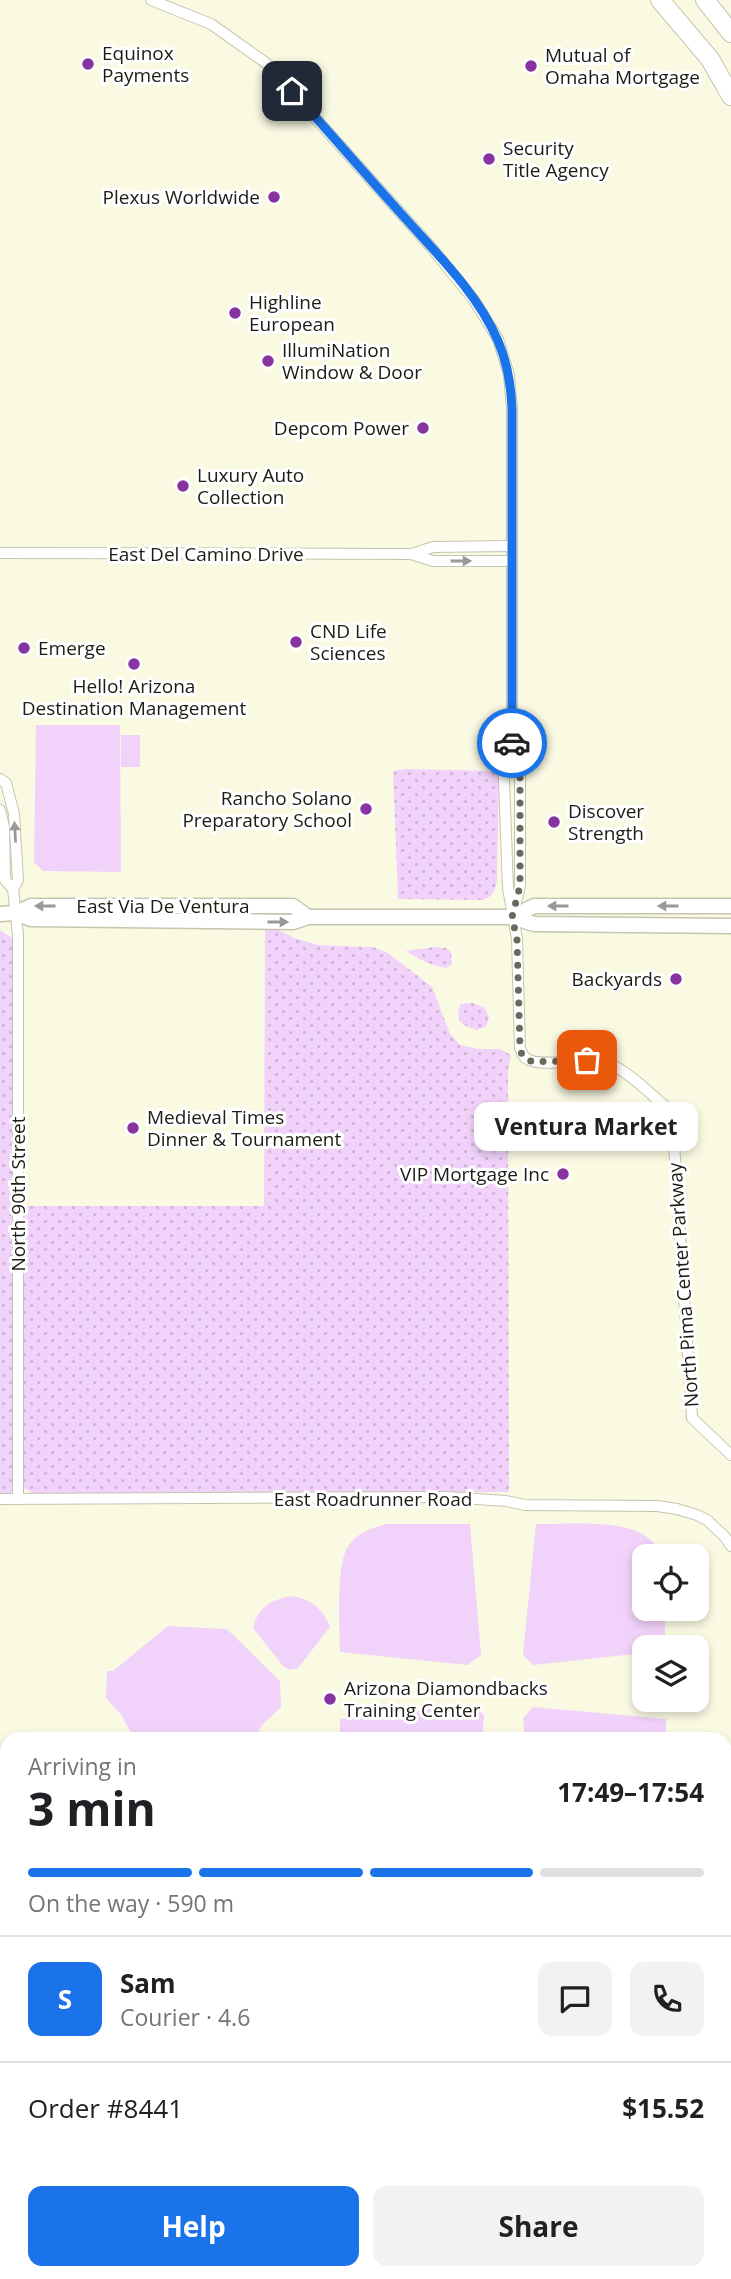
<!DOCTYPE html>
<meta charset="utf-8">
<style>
:root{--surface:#fff;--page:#f2f2f2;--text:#202124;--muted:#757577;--line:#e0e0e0;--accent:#1a73e8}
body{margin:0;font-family:"Open Sans",sans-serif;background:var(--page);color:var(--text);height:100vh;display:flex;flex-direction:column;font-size:26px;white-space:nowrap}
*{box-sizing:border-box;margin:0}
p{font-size:23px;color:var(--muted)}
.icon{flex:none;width:38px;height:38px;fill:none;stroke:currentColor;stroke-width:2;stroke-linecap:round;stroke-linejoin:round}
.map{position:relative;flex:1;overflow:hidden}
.panel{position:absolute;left:0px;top:1732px;width:732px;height:548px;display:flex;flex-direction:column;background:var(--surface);border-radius:21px 21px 0 0;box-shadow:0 4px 10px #0003}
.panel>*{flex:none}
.controls{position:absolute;left:632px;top:1544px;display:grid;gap:14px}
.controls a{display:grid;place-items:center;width:77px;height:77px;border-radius:14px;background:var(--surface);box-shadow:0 4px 10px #0003;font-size:35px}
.pin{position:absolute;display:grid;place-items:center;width:60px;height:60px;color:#fff;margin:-30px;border-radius:14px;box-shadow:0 4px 10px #0006}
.courier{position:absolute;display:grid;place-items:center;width:70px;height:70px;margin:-35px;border:5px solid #1a73e8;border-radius:50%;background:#fff;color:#222;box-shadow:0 2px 9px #0007}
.bubble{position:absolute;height:49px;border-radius:14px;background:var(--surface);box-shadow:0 4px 10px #0003;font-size:23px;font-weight:700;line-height:49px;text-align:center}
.head em{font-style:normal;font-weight:700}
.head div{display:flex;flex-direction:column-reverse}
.head{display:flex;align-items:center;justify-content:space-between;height:119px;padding:0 28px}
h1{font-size:46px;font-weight:700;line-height:52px}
.bar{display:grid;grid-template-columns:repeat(4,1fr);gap:10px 7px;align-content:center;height:84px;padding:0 28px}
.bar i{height:9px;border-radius:5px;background:var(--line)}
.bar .selected{background:var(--accent)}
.bar p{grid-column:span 4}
.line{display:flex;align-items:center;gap:18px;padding:0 28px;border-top:2px solid var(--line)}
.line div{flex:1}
.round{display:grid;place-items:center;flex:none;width:74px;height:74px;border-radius:14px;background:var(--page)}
.button{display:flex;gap:14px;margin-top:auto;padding:14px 28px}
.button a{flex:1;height:80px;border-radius:14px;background:var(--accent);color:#fff;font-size:28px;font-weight:700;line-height:80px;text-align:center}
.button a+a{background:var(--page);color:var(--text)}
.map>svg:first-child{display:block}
.green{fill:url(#green-dots)}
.pitch{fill:#f1d2fa}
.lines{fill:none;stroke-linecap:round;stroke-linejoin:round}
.stream{stroke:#deb6e9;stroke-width:2.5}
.minor-casing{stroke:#c6c5af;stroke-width:12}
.secondary-casing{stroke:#c6c5af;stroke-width:17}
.motorway-casing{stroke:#c6c5af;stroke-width:20}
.minor{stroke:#fff;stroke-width:10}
.secondary{stroke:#fff;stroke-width:14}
.motorway{stroke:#fff;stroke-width:18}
.oneway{fill:#999995}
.done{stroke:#6a6a5c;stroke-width:7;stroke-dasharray:0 12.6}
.route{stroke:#1a73e8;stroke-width:9}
.poi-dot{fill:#8933a0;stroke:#fff;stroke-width:2.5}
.labels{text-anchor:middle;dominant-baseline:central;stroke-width:6;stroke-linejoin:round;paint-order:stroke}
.poi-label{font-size:19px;fill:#1d1c14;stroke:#fff;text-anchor:start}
.street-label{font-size:19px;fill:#1d1c14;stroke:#fff}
</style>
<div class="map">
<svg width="731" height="2279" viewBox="0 0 731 2279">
<defs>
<pattern id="green-dots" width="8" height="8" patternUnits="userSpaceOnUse" patternTransform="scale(1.75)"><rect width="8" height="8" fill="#f1d2fa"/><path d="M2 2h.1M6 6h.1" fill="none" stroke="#ceb4d5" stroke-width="1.8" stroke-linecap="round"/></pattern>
</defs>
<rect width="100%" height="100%" fill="#fafae3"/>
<!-- green -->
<g class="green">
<path d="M406 769 499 771 497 881C495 891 492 898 482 900L398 899 393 771Z"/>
<polygon points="0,930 12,938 14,943 13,1490 11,1493 0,1494"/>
<polygon points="265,930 279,930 294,938 318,945 373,947 388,953 432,987 450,1034 460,1045 478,1049 500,1049 511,1055 508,1070 509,1492 34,1494 24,1488 23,1206 264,1206"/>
<path d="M434 947 446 948 451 952 452 965 446 968C431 965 419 960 406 951Z"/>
<polygon points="473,1003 485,1008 489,1018 486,1026 477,1030 468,1027 460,1022 458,1012 461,1004"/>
</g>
<!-- pitch -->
<g class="pitch">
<polygon points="36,725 120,725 121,872 43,871 34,862"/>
<rect x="121" y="735" width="19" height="32"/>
<path d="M386 1524H470L481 1655 468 1665 340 1652C340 1627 335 1563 349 1545 358 1532 372 1528 386 1524Z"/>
<path d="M536 1524C572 1525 648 1514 661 1556H644V1608H665V1647H644V1653L533 1665 523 1655Z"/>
<path d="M292 1596C312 1600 323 1609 330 1627L298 1668 290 1670 283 1666 253 1628C257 1608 272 1599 292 1596Z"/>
<polygon points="168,1626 227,1629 280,1681 281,1707 264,1723 253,1739 134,1739 122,1716 106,1698 107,1671 113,1671"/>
<polygon points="473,1705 484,1715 482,1739 340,1739 340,1719"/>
<polygon points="533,1707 666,1719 666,1739 525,1739 523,1718"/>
<polygon points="7,1853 7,1990 0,1987 0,1854"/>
<polygon points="0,2158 7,2158 7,2273 20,2273 21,2279 0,2279"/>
<polygon points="52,2273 178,2273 178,2279 55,2279"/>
<polygon points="300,2273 448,2273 449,2279 300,2279"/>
<polygon points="453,2273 518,2273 517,2279 454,2279"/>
</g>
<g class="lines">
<!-- stream -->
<polyline class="stream" points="0,2132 7,2133"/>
<!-- minor casing -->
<g class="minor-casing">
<g id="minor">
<path d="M151 0 211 24 266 63 431 247 474 300 498 339 509 375 512 408V743L503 754 508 888 517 939 520 1048C522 1054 523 1057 529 1060 544 1067 581 1058 600 1061 623 1065 649 1093 667 1108L672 1114 692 1418 731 1455"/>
<polyline points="0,553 411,554 433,561 512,561"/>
<polyline points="412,554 433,547 512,546"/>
<polyline points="512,743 520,752 520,886 514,910"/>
<polyline points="0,779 6,783 14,814 18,880 13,889"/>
<polyline points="0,810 4,827 5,880 13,889 18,935 18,1499"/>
<polyline points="0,1499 447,1497 506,1501 525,1505 657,1506 677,1509 697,1515 707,1520 725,1537 731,1546"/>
</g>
</g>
<!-- secondary casing -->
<g class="secondary-casing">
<g id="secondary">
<polyline points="16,913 31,919 293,922 308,917 512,917 534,924 731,926"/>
<polyline points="0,914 16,913 31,906 293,906 308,917"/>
<polyline points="512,917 534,906 731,906"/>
</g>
</g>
<!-- motorway casing -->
<g class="motorway-casing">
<g id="motorway">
<polyline points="660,0 710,59 731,96"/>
<polyline points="705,0 731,33"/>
</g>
</g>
<!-- minor -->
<use href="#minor" class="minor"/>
<!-- secondary -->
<use href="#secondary" class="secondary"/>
<!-- motorway -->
<use href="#motorway" class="motorway"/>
</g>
<!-- one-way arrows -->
<defs><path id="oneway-solid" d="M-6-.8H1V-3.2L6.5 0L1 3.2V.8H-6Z" transform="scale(1.75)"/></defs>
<g class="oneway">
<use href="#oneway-solid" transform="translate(461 561)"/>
<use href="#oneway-solid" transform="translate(15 832) rotate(-93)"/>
<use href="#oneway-solid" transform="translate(45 906) rotate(180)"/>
<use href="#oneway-solid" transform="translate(558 906) rotate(180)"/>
<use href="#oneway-solid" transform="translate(668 906) rotate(180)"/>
<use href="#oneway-solid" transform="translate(278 922)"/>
</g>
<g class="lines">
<!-- done -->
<polyline class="done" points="512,743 520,752 520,886 512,917 517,939 520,1048 522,1055 532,1062 587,1060"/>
<!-- route -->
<path class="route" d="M292 91C330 133 367 176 405 218 438 255 478 294 498 341 507 362 511 385 512 408V743"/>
</g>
<!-- markers -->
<g class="poi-dot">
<circle cx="88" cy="64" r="7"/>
<circle cx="531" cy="66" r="7"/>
<circle cx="489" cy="159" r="7"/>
<circle cx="274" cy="197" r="7"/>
<circle cx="235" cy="313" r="7"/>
<circle cx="268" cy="361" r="7"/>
<circle cx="423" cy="428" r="7"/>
<circle cx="183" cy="486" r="7"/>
<circle cx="296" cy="642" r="7"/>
<circle cx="24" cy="648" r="7"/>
<circle cx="134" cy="664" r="7"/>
<circle cx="366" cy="809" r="7"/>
<circle cx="554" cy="822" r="7"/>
<circle cx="676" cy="979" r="7"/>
<circle cx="133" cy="1128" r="7"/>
<circle cx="563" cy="1174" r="7"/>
<circle cx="330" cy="1699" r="7"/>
</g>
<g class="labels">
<!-- poi labels -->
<g class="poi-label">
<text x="102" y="53">Equinox<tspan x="102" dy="22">Payments</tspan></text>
<text x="545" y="55">Mutual of<tspan x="545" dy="22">Omaha Mortgage</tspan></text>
<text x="503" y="148">Security<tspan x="503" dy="22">Title Agency</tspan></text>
<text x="260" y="197" text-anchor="end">Plexus Worldwide</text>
<text x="249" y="302">Highline<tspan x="249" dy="22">European</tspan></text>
<text x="282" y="350">IllumiNation<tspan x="282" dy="22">Window &amp; Door</tspan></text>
<text x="409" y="428" text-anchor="end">Depcom Power</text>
<text x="197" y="475">Luxury Auto<tspan x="197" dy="22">Collection</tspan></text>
<text x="310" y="631">CND Life<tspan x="310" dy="22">Sciences</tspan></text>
<text x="38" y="648">Emerge</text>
<text x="134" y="686" text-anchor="middle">Hello! Arizona<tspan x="134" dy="22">Destination Management</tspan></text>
<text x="352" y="798" text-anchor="end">Rancho Solano<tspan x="352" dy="22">Preparatory School</tspan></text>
<text x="568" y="811">Discover<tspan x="568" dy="22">Strength</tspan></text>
<text x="662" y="979" text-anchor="end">Backyards</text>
<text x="147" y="1117">Medieval Times<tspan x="147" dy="22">Dinner &amp; Tournament</tspan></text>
<text x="549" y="1174" text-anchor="end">VIP Mortgage Inc</text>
<text x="344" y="1688">Arizona Diamondbacks<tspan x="344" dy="22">Training Center</tspan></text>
</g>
<!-- street labels -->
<g class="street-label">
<text x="206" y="554">East Del Camino Drive</text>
<text x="163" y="906">East Via De Ventura</text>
<text transform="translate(18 1194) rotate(-90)">North 90th Street</text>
<text transform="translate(683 1285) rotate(-94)">North Pima Center Parkway</text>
<text x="373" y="1499">East Roadrunner Road</text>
</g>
</g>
</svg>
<div class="controls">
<a><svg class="icon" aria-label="locate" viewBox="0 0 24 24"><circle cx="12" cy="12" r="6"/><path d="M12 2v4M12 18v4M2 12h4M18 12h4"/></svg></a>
<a><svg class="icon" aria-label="layers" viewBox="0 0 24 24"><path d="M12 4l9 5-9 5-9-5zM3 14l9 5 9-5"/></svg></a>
</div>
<div class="pin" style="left:587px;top:1060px;background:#ea580c"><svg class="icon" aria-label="bag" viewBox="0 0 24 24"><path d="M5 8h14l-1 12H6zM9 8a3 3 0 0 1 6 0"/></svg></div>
<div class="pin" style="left:292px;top:91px;background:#1f2937"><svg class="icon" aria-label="home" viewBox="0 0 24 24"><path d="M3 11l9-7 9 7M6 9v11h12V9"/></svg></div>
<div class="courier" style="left:512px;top:743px"><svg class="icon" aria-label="car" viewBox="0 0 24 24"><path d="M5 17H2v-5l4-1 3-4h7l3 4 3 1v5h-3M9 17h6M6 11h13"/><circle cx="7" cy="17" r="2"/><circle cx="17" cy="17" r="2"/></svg></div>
<div class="bubble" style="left:474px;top:1102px;width:224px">Ventura Market</div>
<section class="panel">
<div class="head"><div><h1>3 min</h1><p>Arriving in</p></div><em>17:49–17:54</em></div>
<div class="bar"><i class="selected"></i><i class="selected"></i><i class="selected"></i><i></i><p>On the way · 590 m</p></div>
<div class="line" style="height:126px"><b class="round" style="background:var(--accent);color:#fff">S</b><div><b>Sam</b><p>Courier · 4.6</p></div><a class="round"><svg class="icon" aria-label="chat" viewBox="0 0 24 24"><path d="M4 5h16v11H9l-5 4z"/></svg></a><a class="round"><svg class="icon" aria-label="phone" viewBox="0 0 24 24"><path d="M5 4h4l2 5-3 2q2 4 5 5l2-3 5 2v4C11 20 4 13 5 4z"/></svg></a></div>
<div class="line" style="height:91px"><div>Order #8441</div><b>$15.52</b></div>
<div class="button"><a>Help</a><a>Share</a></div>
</section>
</div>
